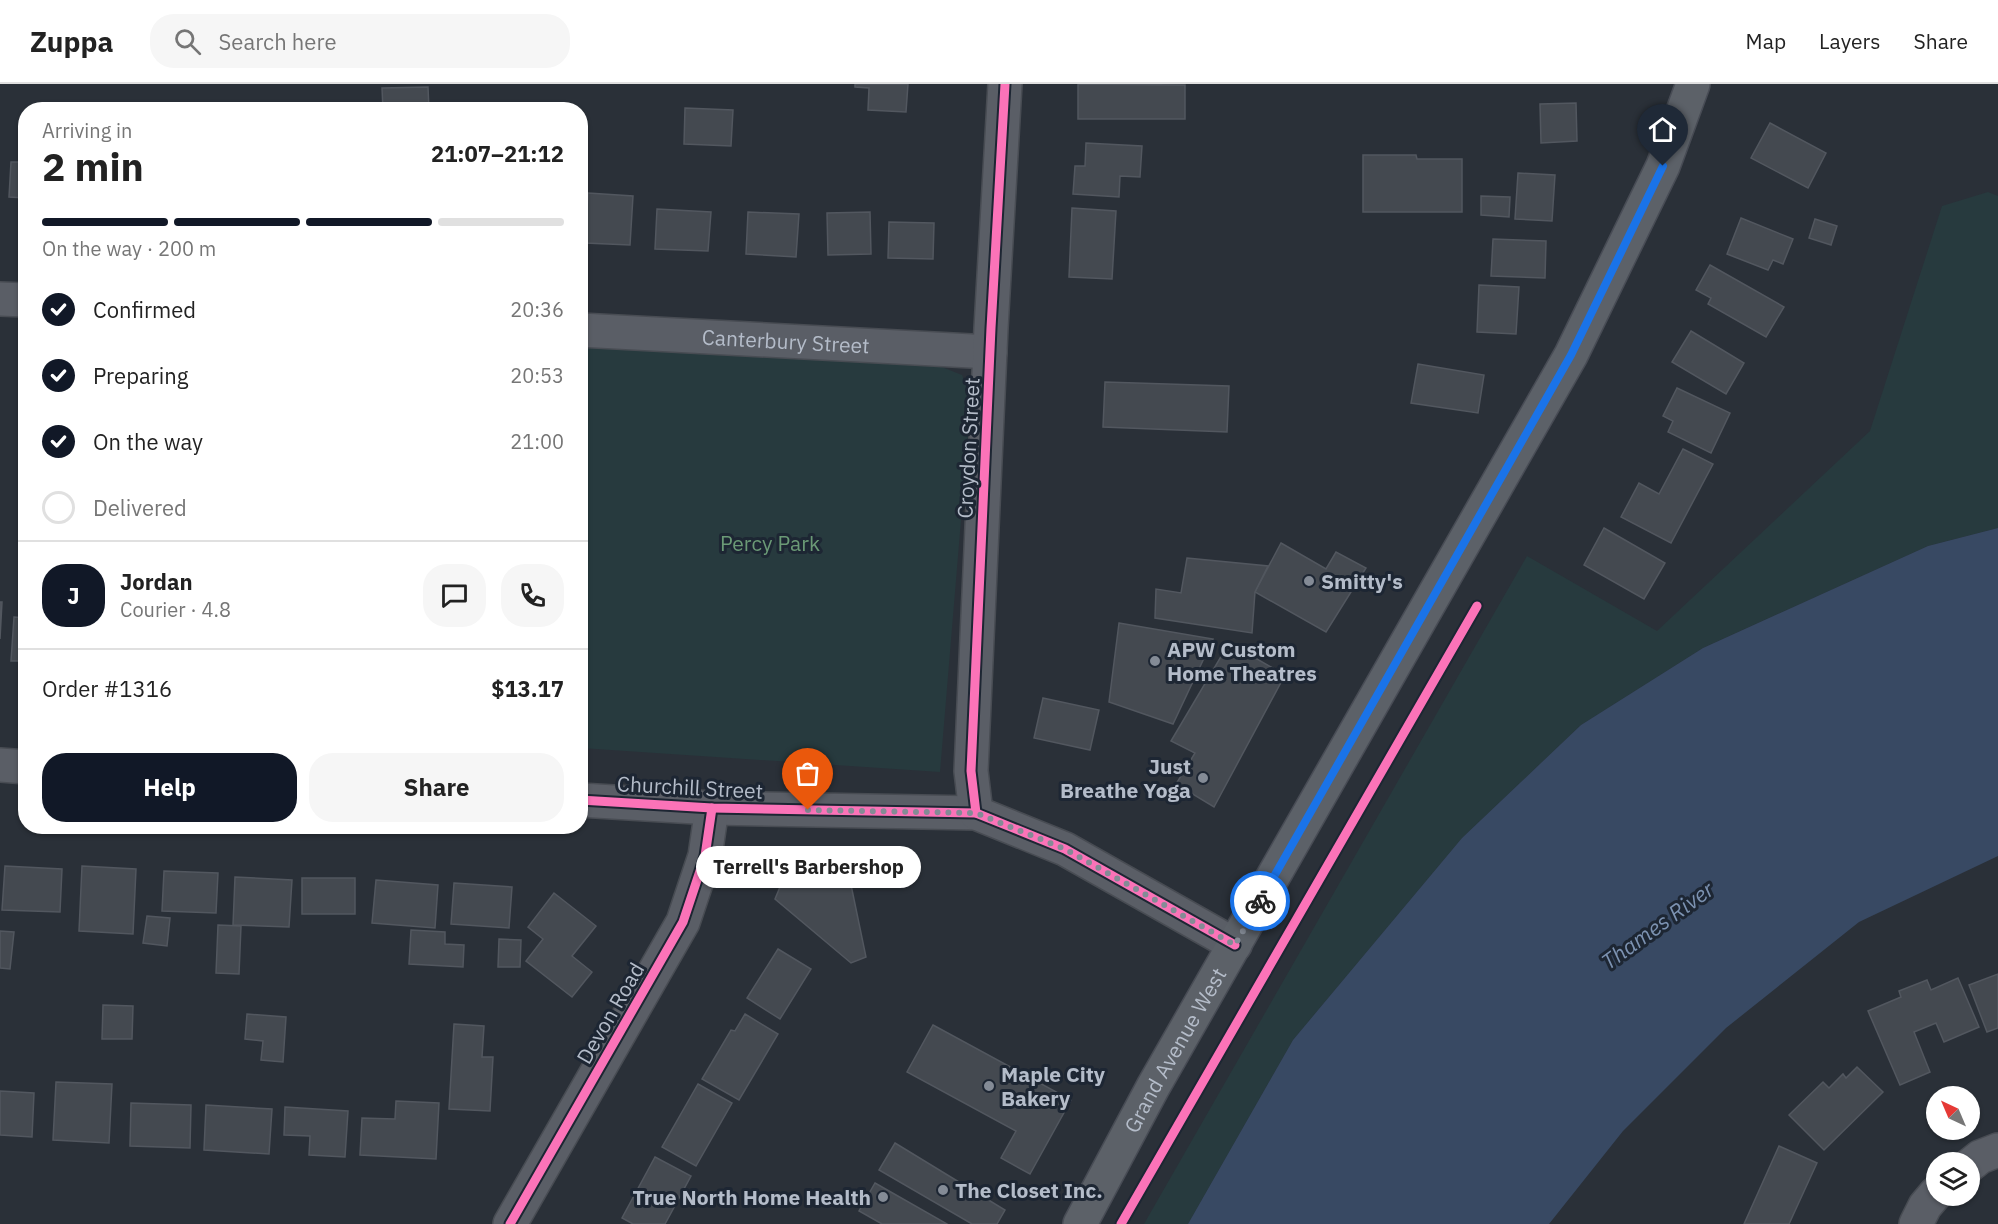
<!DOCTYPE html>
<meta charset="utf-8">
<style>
:root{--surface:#fff;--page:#f6f6f6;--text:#222;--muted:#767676;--line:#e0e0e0;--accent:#111827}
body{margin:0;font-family:"IBM Plex Sans",sans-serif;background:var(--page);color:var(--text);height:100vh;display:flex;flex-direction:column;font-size:22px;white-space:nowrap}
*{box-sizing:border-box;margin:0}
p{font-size:20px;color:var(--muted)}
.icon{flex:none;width:33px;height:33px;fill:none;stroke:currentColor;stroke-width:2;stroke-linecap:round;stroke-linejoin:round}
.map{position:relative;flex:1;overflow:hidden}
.sheet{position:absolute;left:18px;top:18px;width:570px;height:732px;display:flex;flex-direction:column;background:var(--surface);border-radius:24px;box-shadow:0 2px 4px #0004}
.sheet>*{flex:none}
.needle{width:39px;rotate:316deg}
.controls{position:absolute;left:1926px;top:1002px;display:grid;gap:12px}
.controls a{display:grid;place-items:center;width:54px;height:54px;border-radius:50%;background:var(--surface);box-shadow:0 2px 4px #0004;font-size:30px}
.pin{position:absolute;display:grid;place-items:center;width:51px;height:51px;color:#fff;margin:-62px -26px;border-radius:50% 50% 50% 0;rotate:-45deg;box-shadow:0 0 6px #0007}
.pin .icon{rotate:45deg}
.courier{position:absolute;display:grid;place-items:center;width:60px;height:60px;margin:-30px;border:4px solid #1a73e8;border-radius:50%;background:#fff;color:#222;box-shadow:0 2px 8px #0007}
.bubble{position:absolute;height:42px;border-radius:21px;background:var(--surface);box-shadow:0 2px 4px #0004;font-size:20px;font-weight:700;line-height:42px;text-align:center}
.headline em{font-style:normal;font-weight:700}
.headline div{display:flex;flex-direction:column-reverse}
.headline{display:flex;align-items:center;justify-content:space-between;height:102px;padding:0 24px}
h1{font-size:39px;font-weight:700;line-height:45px}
.bar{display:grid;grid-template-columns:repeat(4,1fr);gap:9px 6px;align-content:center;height:72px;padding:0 24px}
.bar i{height:8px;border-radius:4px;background:var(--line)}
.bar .current{background:var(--accent)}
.bar p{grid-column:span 4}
.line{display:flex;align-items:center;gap:15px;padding:0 24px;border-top:2px solid var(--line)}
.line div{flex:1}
.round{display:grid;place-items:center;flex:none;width:63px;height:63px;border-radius:24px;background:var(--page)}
ol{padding:0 24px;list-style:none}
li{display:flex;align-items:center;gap:18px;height:66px}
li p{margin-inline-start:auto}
li .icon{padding:6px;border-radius:50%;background:var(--accent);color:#fff;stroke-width:4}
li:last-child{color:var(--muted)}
li i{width:33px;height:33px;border:3px solid var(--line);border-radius:50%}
.button{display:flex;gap:12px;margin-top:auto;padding:12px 24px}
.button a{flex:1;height:69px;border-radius:24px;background:var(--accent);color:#fff;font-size:24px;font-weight:700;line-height:69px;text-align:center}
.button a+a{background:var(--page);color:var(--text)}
header{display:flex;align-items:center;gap:36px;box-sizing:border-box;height:84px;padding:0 30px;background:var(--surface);border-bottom:2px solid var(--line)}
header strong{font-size:28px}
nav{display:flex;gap:33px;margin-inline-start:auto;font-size:21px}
.search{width:420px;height:54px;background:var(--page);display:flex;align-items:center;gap:15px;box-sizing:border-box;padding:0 21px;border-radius:24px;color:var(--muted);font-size:22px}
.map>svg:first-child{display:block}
.green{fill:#273a3e}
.water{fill:#384963}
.building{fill:#444950;stroke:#52575f;stroke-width:1.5}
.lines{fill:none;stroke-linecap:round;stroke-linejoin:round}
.minor-casing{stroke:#484c53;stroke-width:36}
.major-casing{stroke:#484c55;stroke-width:36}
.minor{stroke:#5a5e66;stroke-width:33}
.major{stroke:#5c6168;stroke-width:33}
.cycleway-casing{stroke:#1d2633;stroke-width:13}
.cycleway{stroke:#fb73b8;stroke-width:9}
.done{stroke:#848b96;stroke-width:6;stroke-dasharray:0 10.8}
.route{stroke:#1a73e8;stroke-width:8}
.poi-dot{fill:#848b96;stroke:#1d2633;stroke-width:2}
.labels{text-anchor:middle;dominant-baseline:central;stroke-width:6;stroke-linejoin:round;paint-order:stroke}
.street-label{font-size:21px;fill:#b4bcc9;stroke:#1d2633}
.park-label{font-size:21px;fill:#6b9a76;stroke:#1d2633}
.poi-label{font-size:21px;font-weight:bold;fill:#b4bcc9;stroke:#1d2633;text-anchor:start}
.water-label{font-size:22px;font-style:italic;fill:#7c92b1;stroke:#1d2633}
</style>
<header>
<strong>Zuppa</strong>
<div class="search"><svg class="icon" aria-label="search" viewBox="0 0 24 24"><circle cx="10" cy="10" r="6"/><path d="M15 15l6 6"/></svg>Search here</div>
<nav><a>Map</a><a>Layers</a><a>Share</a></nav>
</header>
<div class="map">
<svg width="1998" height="1140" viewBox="0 0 1998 1140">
<rect width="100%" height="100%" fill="#2a3038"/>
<!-- green -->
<g class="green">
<polygon points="1988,108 1998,112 1998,444 1928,462 1703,564 1581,641 1462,754 1293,956 1188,1140 1144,1140 1527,472 1657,547 1870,347 1942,122"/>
<polygon points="582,262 924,276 962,291 971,316 940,688 581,664"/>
</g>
<!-- water -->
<polygon class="water" points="1998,444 1998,772 1859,838 1726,944 1623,1047 1549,1140 1188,1140 1293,956 1462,754 1581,641 1703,564 1928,462"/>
<!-- building -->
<g class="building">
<polygon points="855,0 908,0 906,28 868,26 869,4 855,3"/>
<polygon points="1078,0 1185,1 1185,35 1078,35"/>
<polygon points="428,3 429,26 383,26 382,4"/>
<polygon points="1576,19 1577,57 1541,59 1540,20"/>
<polygon points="685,24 733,26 731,62 684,60"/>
<polygon points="580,30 583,30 584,56 580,56"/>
<polygon points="1770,39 1826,69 1808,104 1751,74"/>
<polygon points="1086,59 1142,62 1140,93 1120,92 1119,113 1073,110 1075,82 1085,82"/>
<polygon points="1363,71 1416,71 1417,75 1462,75 1462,128 1363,128"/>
<polygon points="11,78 26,78 26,114 9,113"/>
<polygon points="1518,89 1555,91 1552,137 1515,135"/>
<polygon points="588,109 633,112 630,161 585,159"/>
<polygon points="1481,112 1510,113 1509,133 1481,131"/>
<polygon points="1072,124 1116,127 1112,195 1069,193"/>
<polygon points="657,125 711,128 708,167 655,165"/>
<polygon points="748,128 799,130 796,173 746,170"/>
<polygon points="870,128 871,170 828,171 827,129"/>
<polygon points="1741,134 1793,155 1783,180 1773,176 1768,186 1727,170"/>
<polygon points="1815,135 1837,142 1831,161 1809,154"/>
<polygon points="889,138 934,139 933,175 888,174"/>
<polygon points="1493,155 1546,157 1545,194 1491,192"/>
<polygon points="1710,181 1784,223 1766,253 1708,220 1711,214 1696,206"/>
<polygon points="1479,201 1519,203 1516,250 1477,248"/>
<polygon points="1691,247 1744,279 1726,310 1672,278"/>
<polygon points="1418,280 1484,291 1478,329 1411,319"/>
<polygon points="1105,298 1229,302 1227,348 1103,343"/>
<polygon points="1677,304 1730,329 1711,369 1668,348 1673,337 1663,332"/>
<polygon points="1683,365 1713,380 1671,459 1621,433 1639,399 1659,410"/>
<polygon points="1604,444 1665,479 1644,515 1584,481"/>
<polygon points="1281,459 1326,485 1336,468 1366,484 1326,548 1255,508"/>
<polygon points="1187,474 1268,482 1255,508 1252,549 1155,534 1156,505 1181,509"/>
<polygon points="0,518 2,518 0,555"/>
<polygon points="14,533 26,534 26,577 11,577"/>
<polygon points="1119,539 1213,555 1173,640 1109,618"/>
<polygon points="1229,559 1285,591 1214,723 1176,700 1195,669 1171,657"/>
<polygon points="1043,614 1099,626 1090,666 1034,654"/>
<polygon points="5,782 62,785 60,828 2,826"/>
<polygon points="82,782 136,785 133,850 79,847"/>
<polygon points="787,786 850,796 866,873 851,879 775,815"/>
<polygon points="164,787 218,789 216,829 162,827"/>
<polygon points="235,793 292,796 289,843 233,841"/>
<rect x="302" y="794" width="53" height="36"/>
<polygon points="376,796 438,801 435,844 372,839"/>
<polygon points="454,799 512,803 509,844 451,840"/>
<polygon points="554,809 596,842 572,872 592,888 572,913 526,877 543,855 528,843"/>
<polygon points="147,832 170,834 167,862 143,859"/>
<polygon points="218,841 241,842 239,890 216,889"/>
<polygon points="411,846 445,848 445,860 464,861 463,883 409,880"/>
<polygon points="0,847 14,848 10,885 0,884"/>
<polygon points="499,855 521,856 520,883 498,883"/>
<polygon points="778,865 811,885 780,935 747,914"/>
<polygon points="1998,890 1998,944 1987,948 1969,901"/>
<polygon points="1958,894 1979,943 1944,958 1936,939 1914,948 1930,988 1900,1001 1868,927 1901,913 1899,907 1927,896 1931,906"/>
<polygon points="103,921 133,922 132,955 102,955"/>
<polygon points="247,930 286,933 283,978 261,976 263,957 245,955"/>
<polygon points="745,930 778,950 739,1016 702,995 731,946 735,947"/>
<polygon points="454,940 484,942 482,973 493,973 490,1027 449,1025"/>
<polygon points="933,941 1071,1016 1030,1090 1001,1074 1016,1047 907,988"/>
<polygon points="1857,983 1883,1008 1824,1066 1789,1031 1823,998 1829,1004 1843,990 1846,994"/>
<polygon points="56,998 112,1000 109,1059 53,1056"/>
<polygon points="698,1000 732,1019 696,1082 662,1063"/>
<polygon points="0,1007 34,1009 32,1053 0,1051"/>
<polygon points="396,1017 439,1019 436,1075 360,1071 362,1034 395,1035"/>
<polygon points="131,1019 191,1021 190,1064 130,1062"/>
<polygon points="206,1021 272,1025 269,1070 204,1066"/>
<polygon points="285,1023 348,1027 345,1073 309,1071 310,1052 284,1051"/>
<polygon points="895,1059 1005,1126 997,1140 972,1140 879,1086"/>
<polygon points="1779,1062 1817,1079 1789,1140 1744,1140"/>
<polygon points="655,1073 691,1092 665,1140 633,1140 622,1134"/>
<polygon points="875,1099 947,1140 882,1140 859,1127"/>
</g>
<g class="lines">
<!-- minor casing -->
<g class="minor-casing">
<g id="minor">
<polyline points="0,215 26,216"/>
<path id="s1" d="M580 246 990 268"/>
<polyline points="0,681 26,683"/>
<polyline points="580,716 712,724 976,729 1065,765 1235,861"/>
<polyline points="976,729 971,687 991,244 1005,0"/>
<polyline points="1970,1081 1980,1073 1998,1066"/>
<polyline points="510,1140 683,838 705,772 712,724"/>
<polyline points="1916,1140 1925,1122 1936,1109"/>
</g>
</g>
<!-- major casing -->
<g class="major-casing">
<g id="major">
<path id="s2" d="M1080 1140 1153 1003 1571 271 1663 82 1693 0"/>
</g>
</g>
<!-- minor -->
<use href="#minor" class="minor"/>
<!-- major -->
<use href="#major" class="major"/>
<!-- cycleway casing -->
<g class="cycleway-casing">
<g id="cycleway">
<polyline points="580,716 712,724 976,729 1065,765 1235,861"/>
<polyline points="976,729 971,687 991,244 1005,0"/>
<polyline points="510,1140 683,838 705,772 712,724"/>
<polyline points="1121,1140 1477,522"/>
</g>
</g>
<!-- cycleway -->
<use href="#cycleway" class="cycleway"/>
</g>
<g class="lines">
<!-- done -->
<polyline class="done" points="808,726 976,729 1065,765 1235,861 1260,817"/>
<!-- route -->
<polyline class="route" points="1260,817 1571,271 1663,82"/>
</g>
<!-- markers -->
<g class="poi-dot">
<circle cx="1309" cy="497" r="6"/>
<circle cx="1155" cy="577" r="6"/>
<circle cx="1203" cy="694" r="6"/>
<circle cx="989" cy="1002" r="6"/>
<circle cx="943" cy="1106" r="6"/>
<circle cx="883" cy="1113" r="6"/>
</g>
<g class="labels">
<!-- street labels -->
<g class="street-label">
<text stroke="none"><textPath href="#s1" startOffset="206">Canterbury Street</textPath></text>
<text transform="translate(968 364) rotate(-87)">Croydon Street</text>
<text transform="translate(690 703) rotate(3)">Churchill Street</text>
<text transform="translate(610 929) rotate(-60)">Devon Road</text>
<text stroke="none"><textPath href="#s2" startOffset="198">Grand Avenue West</textPath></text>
</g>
<!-- park labels -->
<g class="park-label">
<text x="770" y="459">Percy Park</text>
</g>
<!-- poi labels -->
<g class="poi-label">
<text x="1321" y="497">Smitty's</text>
<text x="1167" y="565">APW Custom<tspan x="1167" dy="24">Home Theatres</tspan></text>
<text x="1191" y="682" text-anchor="end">Just<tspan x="1191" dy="24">Breathe Yoga</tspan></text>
<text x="1001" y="990">Maple City<tspan x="1001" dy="24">Bakery</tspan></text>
<text x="955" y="1106">The Closet Inc.</text>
<text x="871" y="1113" text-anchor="end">True North Home Health</text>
</g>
<!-- water labels -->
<g class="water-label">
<text transform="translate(1657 841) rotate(-36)">Thames River</text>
</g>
</g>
</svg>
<div class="controls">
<a><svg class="needle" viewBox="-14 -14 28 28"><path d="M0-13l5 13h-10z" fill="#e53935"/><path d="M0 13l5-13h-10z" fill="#767676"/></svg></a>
<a><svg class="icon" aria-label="layers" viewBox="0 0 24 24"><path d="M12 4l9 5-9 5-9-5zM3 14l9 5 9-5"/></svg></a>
</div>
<div class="pin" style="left:808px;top:726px;background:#ea580c"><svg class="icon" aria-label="bag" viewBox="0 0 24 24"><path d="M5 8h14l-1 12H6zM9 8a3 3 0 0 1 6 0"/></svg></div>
<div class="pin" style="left:1663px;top:82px;background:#1f2937"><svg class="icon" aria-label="home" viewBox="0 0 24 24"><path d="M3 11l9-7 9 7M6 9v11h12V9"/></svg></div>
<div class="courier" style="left:1260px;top:817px"><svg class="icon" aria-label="bike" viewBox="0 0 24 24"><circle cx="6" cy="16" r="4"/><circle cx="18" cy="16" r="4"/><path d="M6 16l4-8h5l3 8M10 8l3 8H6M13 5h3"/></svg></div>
<div class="bubble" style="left:696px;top:762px;width:225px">Terrell's Barbershop</div>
<section class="sheet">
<div class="headline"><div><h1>2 min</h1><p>Arriving in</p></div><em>21:07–21:12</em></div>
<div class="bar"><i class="current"></i><i class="current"></i><i class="current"></i><i></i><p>On the way · 200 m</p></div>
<ol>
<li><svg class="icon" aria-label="check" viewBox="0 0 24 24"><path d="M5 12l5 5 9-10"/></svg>Confirmed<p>20:36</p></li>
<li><svg class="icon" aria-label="check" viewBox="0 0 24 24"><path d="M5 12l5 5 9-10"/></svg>Preparing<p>20:53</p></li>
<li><svg class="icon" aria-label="check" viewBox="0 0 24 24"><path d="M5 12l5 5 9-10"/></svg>On the way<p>21:00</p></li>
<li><i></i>Delivered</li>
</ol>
<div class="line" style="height:108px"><b class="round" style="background:var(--accent);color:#fff">J</b><div><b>Jordan</b><p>Courier · 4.8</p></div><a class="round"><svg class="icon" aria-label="chat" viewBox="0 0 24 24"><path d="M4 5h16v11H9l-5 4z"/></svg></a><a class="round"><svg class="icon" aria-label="phone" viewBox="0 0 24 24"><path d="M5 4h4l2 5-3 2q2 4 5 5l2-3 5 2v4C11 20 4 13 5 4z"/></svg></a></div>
<div class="line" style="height:78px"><div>Order #1316</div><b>$13.17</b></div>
<div class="button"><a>Help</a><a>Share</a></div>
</section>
</div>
